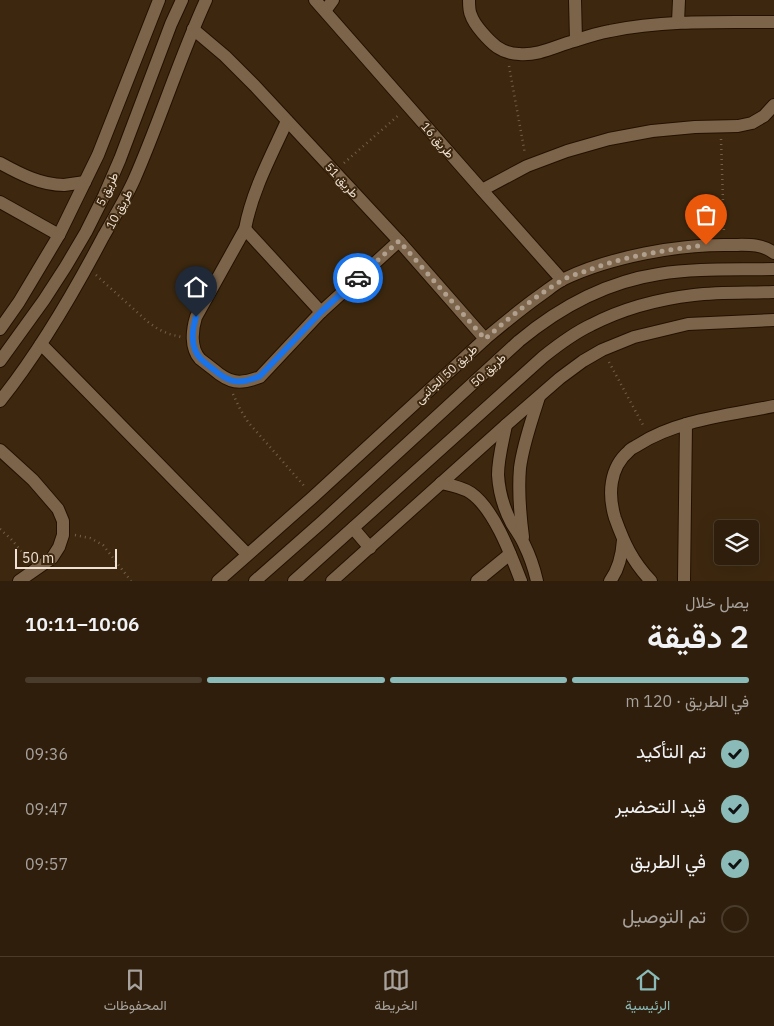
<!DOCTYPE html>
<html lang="ar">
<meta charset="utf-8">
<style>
:root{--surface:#2e1e0b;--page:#3a2b19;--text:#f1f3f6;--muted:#a7a29d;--line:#493c2c;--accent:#8bbbb9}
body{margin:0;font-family:"IBM Plex Sans",Vazirmatn,sans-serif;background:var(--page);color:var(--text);direction:rtl;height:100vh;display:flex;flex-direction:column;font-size:19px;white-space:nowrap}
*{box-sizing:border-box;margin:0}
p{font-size:16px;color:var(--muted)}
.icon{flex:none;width:28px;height:28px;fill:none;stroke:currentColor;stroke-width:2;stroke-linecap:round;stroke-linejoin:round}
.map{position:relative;height:581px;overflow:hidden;direction:ltr}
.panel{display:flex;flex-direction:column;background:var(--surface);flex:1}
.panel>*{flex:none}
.fabs{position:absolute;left:714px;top:520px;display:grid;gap:10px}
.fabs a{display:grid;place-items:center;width:45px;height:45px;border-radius:5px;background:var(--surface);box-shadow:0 5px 20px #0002,0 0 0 1px var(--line);font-size:25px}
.scale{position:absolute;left:15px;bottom:12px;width:102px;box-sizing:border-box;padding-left:5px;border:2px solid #efe1d3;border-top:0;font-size:14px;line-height:18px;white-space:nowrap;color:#efe1d3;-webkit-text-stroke:4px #3d280f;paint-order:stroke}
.pin{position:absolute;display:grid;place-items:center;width:42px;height:42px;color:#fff;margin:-51px -21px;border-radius:50% 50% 50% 0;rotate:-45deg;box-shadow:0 0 5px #0007}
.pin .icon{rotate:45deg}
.courier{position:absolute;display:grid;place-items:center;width:50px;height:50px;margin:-25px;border:4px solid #1a73e8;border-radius:50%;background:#fff;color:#222;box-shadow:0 1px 6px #0007}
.headline em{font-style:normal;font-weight:600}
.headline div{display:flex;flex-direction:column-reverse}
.headline{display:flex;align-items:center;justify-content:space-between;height:85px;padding:0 25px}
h1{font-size:32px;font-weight:600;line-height:38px}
.bar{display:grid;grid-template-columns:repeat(4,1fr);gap:8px 5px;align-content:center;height:60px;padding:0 25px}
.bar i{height:6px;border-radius:4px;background:var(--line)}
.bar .current{background:var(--accent)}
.bar p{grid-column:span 4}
ol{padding:0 25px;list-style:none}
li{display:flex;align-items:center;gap:15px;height:55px}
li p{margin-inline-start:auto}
li .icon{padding:5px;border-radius:50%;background:var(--accent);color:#111;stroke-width:4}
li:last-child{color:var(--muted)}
li i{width:28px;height:28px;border:2px solid var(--line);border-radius:50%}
.tabs{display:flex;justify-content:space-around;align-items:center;height:70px;border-top:1px solid var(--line);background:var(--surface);font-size:14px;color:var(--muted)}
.tabs a{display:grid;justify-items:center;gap:2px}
.tabs .current{color:var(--accent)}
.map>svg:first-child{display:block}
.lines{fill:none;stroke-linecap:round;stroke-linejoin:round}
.minor-casing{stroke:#231000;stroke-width:14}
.path{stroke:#73604a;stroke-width:2.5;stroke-dasharray:1 4;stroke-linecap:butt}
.minor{stroke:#7c644a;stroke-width:12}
.done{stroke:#b1a08e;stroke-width:5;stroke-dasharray:0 9}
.route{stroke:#1a73e8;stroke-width:6}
.labels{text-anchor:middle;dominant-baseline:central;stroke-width:4;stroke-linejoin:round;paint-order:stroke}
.street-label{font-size:12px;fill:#efe1d3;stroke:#3d280f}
</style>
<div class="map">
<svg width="774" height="581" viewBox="0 0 774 581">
<rect width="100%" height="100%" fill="#3d280f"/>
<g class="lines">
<!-- minor casing -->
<g class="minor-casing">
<g id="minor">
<polyline points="315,0 482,190 562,280"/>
<path d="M469 0C469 5 469 11 471 15 474 25 489 41 497 47 503 51 512 54 519 54 538 56 556 46 574 41 586 37 598 33 610 31 664 20 719 22 774 22"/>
<polyline points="575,0 576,40"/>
<polyline points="325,11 333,0"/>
<polyline points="678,22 679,0"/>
<polyline points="193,29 225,56 255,86 399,241 485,339"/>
<path d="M287 121C271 156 252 191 245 229L196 317C192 330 190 348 200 359 204 362 209 366 213 369 229 383 239 385 260 377L321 312 399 241"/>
<path d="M0 163C20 174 41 185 64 185 71 184 78 183 85 182"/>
<polyline points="482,190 527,166 567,151 609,139 652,131 695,127 738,126 752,123 764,116 774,105"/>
<polyline points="0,202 59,235"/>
<polyline points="245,229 321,312"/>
<polyline points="0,329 19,302 59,235 98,155 159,0"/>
<polyline points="41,344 247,554"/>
<polyline points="0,361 44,300 66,266 86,232 104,196 120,159 171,24 182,0"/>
<path d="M0 401C40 351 73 294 103 237 113 219 125 200 134 180 160 121 179 59 206 0"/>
<path d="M506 425C503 441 498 458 498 475 499 492 504 509 512 524 516 530 521 537 524 544 530 556 534 568 537 581"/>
<polyline points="0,450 33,480 58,509 63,521 63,535 59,547 52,558 19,581"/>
<path d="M441 483C450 485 462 487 471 493 494 509 511 555 521 581"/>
<polyline points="353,528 370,548"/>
<path d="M523 537C520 514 518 491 520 468 523 444 532 420 539 397"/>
<path d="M218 581 313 497 485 339C504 323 522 308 542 294 549 289 556 283 564 279 610 257 679 244 730 245 746 245 761 243 774 253"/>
<path d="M255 581 322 522 519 341C560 307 606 282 659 274 697 268 736 270 774 269"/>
<path d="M294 581 543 357C558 345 574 333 591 325 622 309 659 299 694 295 720 292 747 293 774 292"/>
<polyline points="332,581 506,425 560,378 583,361 602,350 634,337 688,324 774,320"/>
<polyline points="477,581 510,554"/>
<path d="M610 581C619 569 622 555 623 540"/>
<path d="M651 581C632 561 624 543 615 518 608 495 609 468 629 451 631 448 635 447 638 445 676 420 730 415 774 406"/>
<polyline points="684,581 686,424"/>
</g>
</g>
<!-- path -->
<g class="path">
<polyline points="509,66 525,154"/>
<polyline points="721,139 724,233"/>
<polyline points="344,163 400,114"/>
<polyline points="96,275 148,322 158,329 169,334 181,337"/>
<polyline points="609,362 644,427"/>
<polyline points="233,394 240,409 248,422 306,488"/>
<polyline points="0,529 11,539 29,560"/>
<polyline points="75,535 90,538 103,545 131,581"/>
</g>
<!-- minor -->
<use href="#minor" class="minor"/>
</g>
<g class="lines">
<!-- done -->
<path class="done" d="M358 278 399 241 485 339C509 318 534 297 561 281 569 276 578 274 586 271 625 256 665 250 706 245"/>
<!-- route -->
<path class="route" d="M196 317C192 330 190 348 201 359 204 362 209 366 213 369 229 383 239 385 260 376L321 312 358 278"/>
</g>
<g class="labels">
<!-- street labels -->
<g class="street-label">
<text transform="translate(438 140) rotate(49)">طريق 16</text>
<text transform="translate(342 180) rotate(47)">طريق 51</text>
<text transform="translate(107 189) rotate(-65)">طريق 5</text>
<text transform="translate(119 209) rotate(-62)">طريق 10</text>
<text transform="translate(488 370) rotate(-43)">طريق 50</text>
<text transform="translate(446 374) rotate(-43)">طريق 50 الجانبى</text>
</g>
</g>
</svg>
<div class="fabs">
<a><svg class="icon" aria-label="layers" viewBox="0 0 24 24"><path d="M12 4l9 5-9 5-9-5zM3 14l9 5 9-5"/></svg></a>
</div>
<div class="scale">50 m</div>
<div class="pin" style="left:706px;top:245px;background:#ea580c"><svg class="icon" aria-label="bag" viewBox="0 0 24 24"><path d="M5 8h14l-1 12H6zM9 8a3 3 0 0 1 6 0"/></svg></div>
<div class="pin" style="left:196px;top:317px;background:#1f2937"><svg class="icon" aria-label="home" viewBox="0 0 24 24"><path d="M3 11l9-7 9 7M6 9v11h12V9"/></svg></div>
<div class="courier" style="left:358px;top:278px"><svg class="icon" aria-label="car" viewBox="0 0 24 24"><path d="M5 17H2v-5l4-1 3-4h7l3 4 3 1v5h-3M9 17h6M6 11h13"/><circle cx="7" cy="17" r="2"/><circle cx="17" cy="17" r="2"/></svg></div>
</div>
<section class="panel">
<div class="headline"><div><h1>2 دقيقة</h1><p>يصل خلال</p></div><em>10:06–10:11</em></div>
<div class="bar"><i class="current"></i><i class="current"></i><i class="current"></i><i></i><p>في الطريق · 120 m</p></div>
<ol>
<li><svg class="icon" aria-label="check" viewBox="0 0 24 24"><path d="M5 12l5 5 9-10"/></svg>تم التأكيد<p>09:36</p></li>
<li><svg class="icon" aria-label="check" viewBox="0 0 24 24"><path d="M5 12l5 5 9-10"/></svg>قيد التحضير<p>09:47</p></li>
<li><svg class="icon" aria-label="check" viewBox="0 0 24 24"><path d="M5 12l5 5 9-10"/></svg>في الطريق<p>09:57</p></li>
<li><i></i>تم التوصيل</li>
</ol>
</section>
<nav class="tabs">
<a class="current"><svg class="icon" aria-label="home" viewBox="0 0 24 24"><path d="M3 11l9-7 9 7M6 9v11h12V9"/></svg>الرئيسية</a>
<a><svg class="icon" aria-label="map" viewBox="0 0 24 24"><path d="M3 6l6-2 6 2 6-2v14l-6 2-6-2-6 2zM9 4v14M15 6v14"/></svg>الخريطة</a>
<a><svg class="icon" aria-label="saved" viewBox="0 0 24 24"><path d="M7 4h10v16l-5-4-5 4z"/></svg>المحفوظات</a>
</nav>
